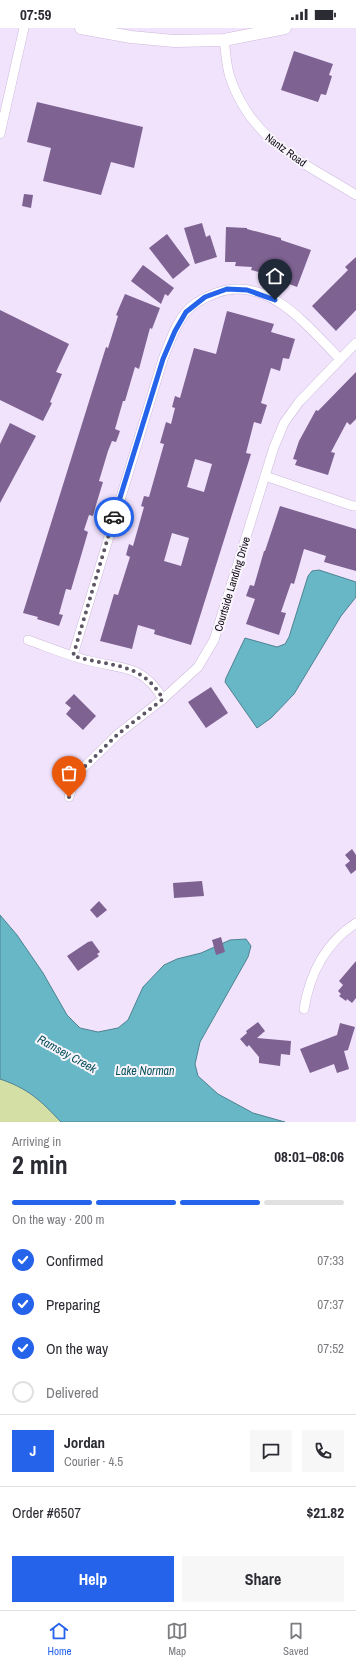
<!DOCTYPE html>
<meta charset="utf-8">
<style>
:root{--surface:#fff;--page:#f7f7f7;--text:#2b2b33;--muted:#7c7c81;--line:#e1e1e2;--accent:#2563eb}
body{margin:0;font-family:"Archivo Narrow",sans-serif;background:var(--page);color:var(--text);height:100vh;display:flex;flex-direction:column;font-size:15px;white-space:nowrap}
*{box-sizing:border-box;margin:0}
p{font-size:13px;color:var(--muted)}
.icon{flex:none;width:22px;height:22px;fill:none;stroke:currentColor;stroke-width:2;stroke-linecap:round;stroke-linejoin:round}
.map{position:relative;height:1094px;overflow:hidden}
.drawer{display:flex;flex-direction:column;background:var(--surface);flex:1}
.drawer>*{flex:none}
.pin{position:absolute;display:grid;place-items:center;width:34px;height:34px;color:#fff;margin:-41px -17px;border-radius:50% 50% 50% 0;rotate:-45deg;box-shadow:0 0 4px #0007}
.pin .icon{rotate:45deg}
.courier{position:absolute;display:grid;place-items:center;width:40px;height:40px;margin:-20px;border:3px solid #2563eb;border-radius:50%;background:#fff;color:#222;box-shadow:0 1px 5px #0007}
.summary em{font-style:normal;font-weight:700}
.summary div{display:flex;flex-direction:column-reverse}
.summary{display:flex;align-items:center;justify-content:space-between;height:68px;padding:0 12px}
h1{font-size:26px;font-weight:700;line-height:30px}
.bar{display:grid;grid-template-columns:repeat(4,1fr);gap:6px 4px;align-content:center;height:48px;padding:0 12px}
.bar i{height:5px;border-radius:3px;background:var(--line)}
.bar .on{background:var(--accent)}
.bar p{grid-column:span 4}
.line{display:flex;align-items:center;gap:10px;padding:0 12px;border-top:1px solid var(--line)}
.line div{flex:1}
.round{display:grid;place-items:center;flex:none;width:42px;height:42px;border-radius:0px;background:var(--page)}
ol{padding:0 12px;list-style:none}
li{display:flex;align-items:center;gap:12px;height:44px}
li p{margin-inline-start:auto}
li .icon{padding:4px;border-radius:50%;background:var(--accent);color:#fff;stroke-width:4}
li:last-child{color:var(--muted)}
li i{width:22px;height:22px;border:2px solid var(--line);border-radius:50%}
.cta{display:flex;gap:8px;margin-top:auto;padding:8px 12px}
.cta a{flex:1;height:46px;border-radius:0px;background:var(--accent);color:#fff;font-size:16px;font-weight:700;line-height:46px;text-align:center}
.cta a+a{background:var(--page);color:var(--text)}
.status{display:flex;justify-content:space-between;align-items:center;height:28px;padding:0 20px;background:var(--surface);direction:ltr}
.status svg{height:11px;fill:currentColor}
.menu{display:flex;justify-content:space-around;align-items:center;height:56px;border-top:1px solid var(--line);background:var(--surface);font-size:11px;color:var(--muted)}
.menu a{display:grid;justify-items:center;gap:2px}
.menu .on{color:var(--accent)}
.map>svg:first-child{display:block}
.green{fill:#d3dfa4}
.water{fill:#68b7c7;stroke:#4d8391}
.building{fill:#7e6292;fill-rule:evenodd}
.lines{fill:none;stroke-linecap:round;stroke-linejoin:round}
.street-casing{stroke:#ccbada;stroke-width:10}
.secondary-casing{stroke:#ccbada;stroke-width:13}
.street{stroke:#fff;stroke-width:9}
.secondary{stroke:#fff;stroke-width:12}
.done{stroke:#5e5565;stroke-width:4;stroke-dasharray:0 7.2}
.route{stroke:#2563eb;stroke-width:5}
.labels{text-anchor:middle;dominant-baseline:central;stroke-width:4;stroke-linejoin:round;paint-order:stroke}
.street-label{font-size:11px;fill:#0f0913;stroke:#f9f5fc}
.water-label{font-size:12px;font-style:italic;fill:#0a525d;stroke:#f9f5fc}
</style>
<div class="status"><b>07:59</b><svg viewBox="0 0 49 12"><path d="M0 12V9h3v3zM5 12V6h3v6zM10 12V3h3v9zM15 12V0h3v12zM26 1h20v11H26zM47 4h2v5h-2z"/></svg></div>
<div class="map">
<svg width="356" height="1094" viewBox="0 0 356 1094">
<rect width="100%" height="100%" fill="#f2e3fd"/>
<!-- green -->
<path class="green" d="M0 1051C29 1061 40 1072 61 1094H0Z"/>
<!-- water -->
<g class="water">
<polygon points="319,542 356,554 356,569 341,588 294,666 271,690 257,700 225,654 226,650 245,610 277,619 285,616 289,609 308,548 312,543"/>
<path d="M0 887 17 907 43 945 67 987 80 1000 98 1004 118 1000 128 992 143 959 164 937 177 931 201 925 230 912 246 911 251 918 248 929 200 1014 195 1036 198 1048 218 1066 253 1085 285 1094H61C40 1072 29 1061 0 1051Z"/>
</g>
<!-- building -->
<g class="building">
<polygon points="294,23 333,36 329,47 332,48 326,67 321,66 318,74 281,62"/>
<polygon points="37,74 143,99 134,140 111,134 101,167 43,153 51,120 27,114"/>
<polygon points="24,166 33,167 31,180 22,178"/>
<polygon points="202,195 206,209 210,207 217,229 195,236 184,200"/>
<polygon points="226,199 247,200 247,201 281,210 281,212 311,222 297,259 276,251 277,249 251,242 252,239 235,238 236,234 225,234"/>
<polygon points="167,206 190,237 173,251 149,220"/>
<polygon points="356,229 356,282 336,303 312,278 348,242 345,239"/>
<polygon points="143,237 174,260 168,268 165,266 161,276 131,253"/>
<polygon points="125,266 160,280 152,301 150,300 139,341 135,339 125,373 123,373 115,401 120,403 116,414 112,413 108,423 99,453 103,454 96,477 93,488 89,487 84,502 88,504 71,562 66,561 59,586 63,587 59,598 37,591 38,589 23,585 91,367 106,319 108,320 118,288 116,287"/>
<polygon points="0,282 69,316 56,344 62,346 50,374 52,375 43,393 0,372"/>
<path d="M227 283 274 296 271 304 295 311 289 331 283 330 280 343 271 340 261 375 267 377 261 396 254 394 246 425 251 426 191 617 154 606 155 602 138 597 132 621 100 613 114 566 118 567 130 529 126 527 129 516 133 518 144 479 141 478 144 468 149 469 164 416 160 415 166 394 171 396 175 380 172 379 175 368 180 370 194 320 216 326ZM195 431 212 436 204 464 187 459ZM172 505 189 510 181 538 164 533Z"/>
<polygon points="356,344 356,391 350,397 347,394 331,424 335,425 328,447 295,437 297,432 293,431 299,413 316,382 318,383"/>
<polygon points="10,395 36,408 0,475 0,416"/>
<polygon points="280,478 356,501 356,543 324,534 326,528 304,521 294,556 291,555 281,584 286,585 279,607 246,596 255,571 246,568 250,557 254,558 264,523 265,523"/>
<polygon points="211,659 228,685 206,700 188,674"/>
<polygon points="74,666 96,688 83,702 66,686 71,680 65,675"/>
<polygon points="352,821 356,827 356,842 351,846 345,837 350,833 345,827"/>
<polygon points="202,853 204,868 174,870 173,855"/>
<polygon points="99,873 107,882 97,890 90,882"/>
<polygon points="221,909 225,924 216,927 212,912"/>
<polygon points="92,913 100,924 97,926 99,928 78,943 67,928 88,914"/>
<polygon points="356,933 356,970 352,975 347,971 346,973 339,968 341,966 338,963 343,957 339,953"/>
<polygon points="258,994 265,1003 257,1010 291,1013 290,1027 281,1026 280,1038 259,1035 259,1029 249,1017 247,1019 240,1011 247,1005 246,1003"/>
<polygon points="340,995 355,999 348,1022 344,1023 349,1041 337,1045 334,1036 310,1045 300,1021 337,1007"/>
</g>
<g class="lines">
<!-- street casing -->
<g class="street-casing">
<g id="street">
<path d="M224 12C226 24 226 37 230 49 251 113 303 134 356 167"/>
<polyline points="0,106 24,0"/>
<polyline points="265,448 353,478 356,478"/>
<path d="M28 612C48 619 69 628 90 633 123 641 143 637 163 671"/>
<path d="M73 627 163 331C169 316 175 297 186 284 193 275 206 269 216 265 268 246 308 299 340 331"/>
<polyline points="69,769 76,747 118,706 163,671 198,639 214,612 274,419 284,395 299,374 356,315"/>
<path d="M304 981C310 945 325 915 356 895"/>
</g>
</g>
<!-- secondary casing -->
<g class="secondary-casing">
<polyline id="secondary" points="81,0 131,9 174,13 224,12 285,0"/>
</g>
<!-- street -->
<use href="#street" class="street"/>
<!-- secondary -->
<use href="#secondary" class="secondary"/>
</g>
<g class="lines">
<!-- done -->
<path class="done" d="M69 769 76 747 118 706 163 671C141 633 110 639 73 628L114 489"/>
<!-- route -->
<polyline class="route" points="114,489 163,331 175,303 186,284 205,269 227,261 247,262 275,272"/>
</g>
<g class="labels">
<!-- street labels -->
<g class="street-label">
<text transform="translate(286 122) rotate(36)">Nantz Road</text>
<text transform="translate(232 556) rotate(-73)">Courtside Landing Drive</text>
</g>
<!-- water labels -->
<g class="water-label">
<text transform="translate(67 1026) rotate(29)">Ramsey Creek</text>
<text x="145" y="1043">Lake Norman</text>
</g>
</g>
</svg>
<div class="pin" style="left:69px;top:769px;background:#ea580c"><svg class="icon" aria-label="bag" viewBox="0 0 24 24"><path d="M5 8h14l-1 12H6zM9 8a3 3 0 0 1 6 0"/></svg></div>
<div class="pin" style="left:275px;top:272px;background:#1f2937"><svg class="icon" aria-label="home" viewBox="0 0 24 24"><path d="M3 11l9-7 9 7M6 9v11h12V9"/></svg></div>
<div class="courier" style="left:114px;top:489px"><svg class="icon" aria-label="car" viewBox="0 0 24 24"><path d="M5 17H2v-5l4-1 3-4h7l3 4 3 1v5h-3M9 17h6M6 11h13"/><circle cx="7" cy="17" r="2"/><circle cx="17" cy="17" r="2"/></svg></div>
</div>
<section class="drawer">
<div class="summary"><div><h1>2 min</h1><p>Arriving in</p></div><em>08:01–08:06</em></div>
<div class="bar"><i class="on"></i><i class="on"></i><i class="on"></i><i></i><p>On the way · 200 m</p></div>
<ol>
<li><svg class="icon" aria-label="check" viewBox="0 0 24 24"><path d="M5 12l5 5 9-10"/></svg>Confirmed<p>07:33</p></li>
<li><svg class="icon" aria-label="check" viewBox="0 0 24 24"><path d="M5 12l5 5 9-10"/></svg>Preparing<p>07:37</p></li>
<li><svg class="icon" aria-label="check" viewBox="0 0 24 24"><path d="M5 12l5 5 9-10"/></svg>On the way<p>07:52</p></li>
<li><i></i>Delivered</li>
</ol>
<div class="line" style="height:72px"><b class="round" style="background:var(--accent);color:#fff">J</b><div><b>Jordan</b><p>Courier · 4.5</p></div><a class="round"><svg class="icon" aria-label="chat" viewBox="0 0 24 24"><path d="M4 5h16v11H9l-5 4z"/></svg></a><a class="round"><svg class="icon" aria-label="phone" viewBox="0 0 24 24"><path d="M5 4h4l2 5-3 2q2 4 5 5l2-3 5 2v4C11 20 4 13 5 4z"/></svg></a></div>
<div class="line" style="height:52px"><div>Order #6507</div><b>$21.82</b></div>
<div class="cta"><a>Help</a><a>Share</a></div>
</section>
<nav class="menu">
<a class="on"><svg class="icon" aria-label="home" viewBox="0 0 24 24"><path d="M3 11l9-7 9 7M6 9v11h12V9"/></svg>Home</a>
<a><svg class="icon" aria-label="map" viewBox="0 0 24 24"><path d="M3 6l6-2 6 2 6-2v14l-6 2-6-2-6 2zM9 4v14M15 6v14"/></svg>Map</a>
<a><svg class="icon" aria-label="saved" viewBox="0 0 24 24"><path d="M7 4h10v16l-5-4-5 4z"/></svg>Saved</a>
</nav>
